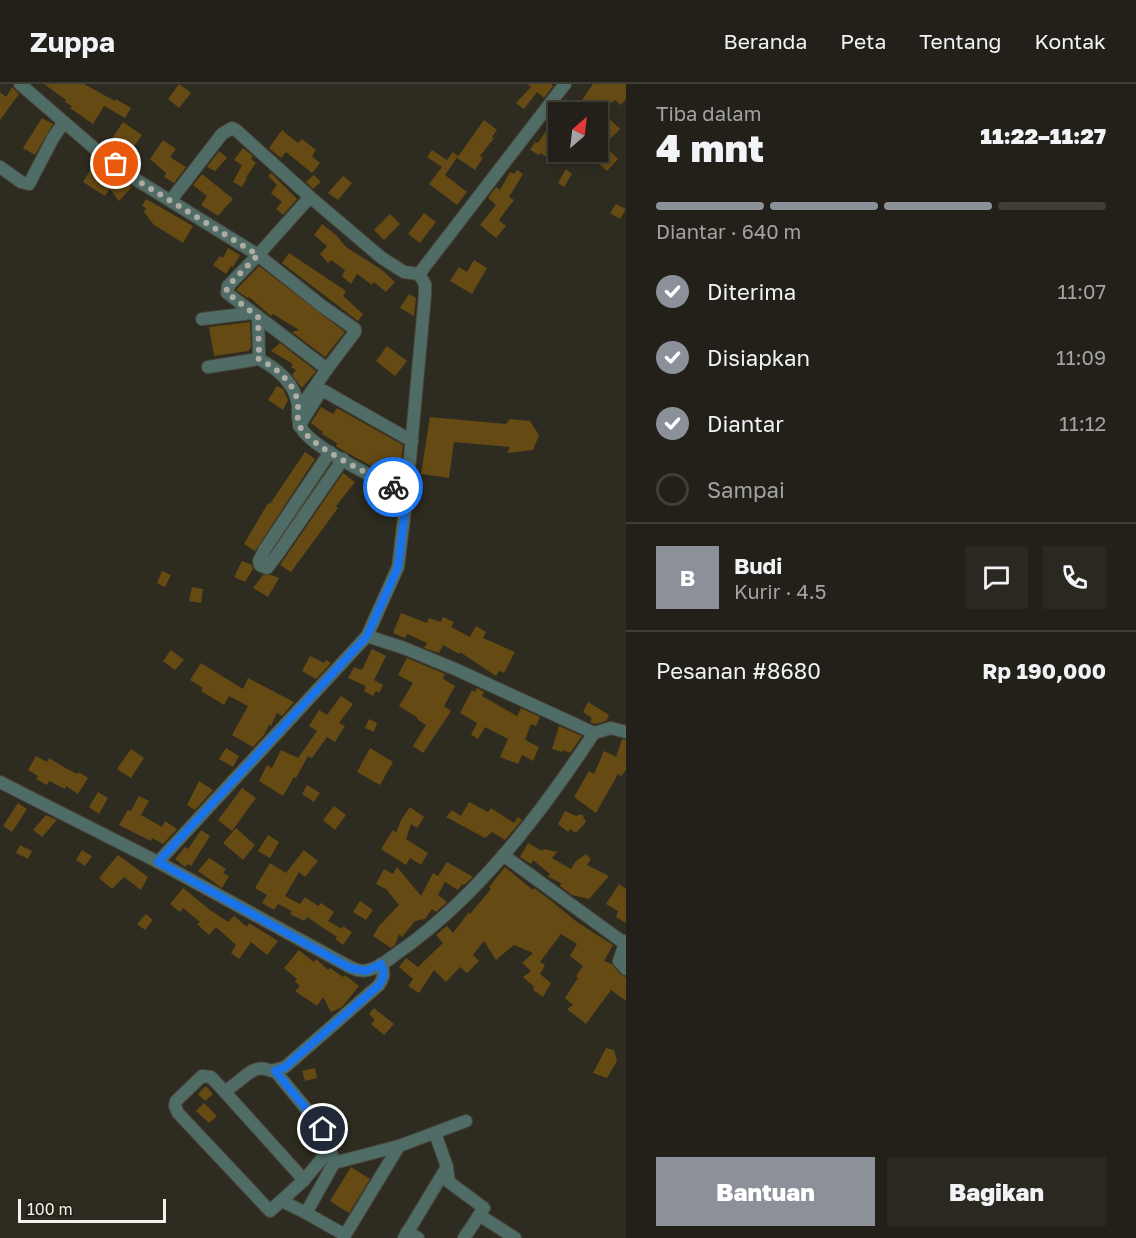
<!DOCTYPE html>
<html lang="id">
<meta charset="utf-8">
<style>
:root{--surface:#222018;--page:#2a2821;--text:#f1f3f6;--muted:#a2a3a2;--line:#3f3e37;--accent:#8c9099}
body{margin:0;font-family:"Golos Text",sans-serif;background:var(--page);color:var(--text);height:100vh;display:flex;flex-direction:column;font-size:22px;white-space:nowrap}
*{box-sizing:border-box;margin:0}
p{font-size:20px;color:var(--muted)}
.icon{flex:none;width:33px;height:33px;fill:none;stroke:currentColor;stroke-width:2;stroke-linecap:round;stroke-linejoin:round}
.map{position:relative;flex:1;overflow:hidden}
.panel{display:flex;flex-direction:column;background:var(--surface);width:510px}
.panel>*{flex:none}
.needle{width:39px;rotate:28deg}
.buttons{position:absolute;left:548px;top:18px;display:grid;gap:12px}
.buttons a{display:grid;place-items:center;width:60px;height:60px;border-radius:0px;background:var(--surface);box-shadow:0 3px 9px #0003,0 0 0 2px var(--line);font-size:30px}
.scale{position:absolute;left:18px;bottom:15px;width:148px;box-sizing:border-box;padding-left:6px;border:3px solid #f3f1ea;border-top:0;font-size:16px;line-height:21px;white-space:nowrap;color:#f3f1ea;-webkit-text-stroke:4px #242217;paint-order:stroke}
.pin{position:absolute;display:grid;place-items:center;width:51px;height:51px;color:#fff;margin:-26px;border:3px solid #fff;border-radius:50%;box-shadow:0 2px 6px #0007}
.courier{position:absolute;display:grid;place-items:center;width:60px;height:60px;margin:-30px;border:4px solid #1a73e8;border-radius:50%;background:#fff;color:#222;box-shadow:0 2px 8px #0007}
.overview em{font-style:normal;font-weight:800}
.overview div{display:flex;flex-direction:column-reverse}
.overview{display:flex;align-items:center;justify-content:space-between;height:102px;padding:0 30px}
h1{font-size:39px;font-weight:800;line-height:45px}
.bar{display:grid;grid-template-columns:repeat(4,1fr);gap:9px 6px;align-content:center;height:72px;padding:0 30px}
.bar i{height:8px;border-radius:4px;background:var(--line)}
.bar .selected{background:var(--accent)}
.bar p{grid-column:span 4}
.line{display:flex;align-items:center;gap:15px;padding:0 30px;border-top:2px solid var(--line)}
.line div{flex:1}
.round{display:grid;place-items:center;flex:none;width:63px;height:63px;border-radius:0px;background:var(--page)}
ol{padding:0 30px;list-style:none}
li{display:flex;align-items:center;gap:18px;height:66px}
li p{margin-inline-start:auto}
li .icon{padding:6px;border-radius:50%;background:var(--accent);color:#fff;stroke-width:4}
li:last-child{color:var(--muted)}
li i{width:33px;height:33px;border:3px solid var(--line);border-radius:50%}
.cta{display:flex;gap:12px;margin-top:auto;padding:12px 30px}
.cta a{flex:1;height:69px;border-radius:0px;background:var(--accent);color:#fff;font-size:24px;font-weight:800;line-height:69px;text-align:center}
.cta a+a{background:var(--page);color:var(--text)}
header{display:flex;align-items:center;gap:36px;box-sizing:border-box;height:84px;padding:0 30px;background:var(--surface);border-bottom:2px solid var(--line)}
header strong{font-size:28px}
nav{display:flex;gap:33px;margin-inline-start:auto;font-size:21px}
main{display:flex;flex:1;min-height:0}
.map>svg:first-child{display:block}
.building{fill:#664a14}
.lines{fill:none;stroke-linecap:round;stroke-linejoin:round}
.minor-casing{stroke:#4a473c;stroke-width:14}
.minor{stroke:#4f6c66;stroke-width:12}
.done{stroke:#aeaca3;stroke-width:6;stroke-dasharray:0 10.8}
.route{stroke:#1a73e8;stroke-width:8}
</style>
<header>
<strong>Zuppa</strong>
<nav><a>Beranda</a><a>Peta</a><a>Tentang</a><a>Kontak</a></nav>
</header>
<main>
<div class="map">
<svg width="626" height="1154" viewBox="0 0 626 1154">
<rect width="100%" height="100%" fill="#2e2b20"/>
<!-- building -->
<g class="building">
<polygon points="44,0 84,0 115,17 116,15 131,24 125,34 104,22 93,40 70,24 72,22 65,18 66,16"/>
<polygon points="179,0 191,9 179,24 168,15"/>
<polygon points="528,0 551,0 553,2 544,14 537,8 524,25 516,19 531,3"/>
<polygon points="593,0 626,0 626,15 621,21 615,16 600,26 620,45 611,54 597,40 597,28 559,28 565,15 578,22"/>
<polygon points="12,3 19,10 0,36 0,8 6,13"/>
<polygon points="558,28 558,79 540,69 539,71 530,66 535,58 538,59 550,41 548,40"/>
<polygon points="42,34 53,40 35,71 23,64"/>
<polygon points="484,36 497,46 492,53 494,54 480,72 483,74 475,86 457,74"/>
<polygon points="123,38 142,51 130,68 111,56"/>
<polygon points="282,46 298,59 302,55 316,66 312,72 320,79 312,89 286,68 281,74 269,64"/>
<polygon points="163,56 176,65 170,73 186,83 174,99 164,93 166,89 150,75"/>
<polygon points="243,64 253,72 251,75 256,79 246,93 247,94 242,103 233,98 242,81 234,76"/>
<polygon points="608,65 618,75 607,87 596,77"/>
<polygon points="432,66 447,76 453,68 458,72 445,91 467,108 457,121 429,100 442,83 427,73"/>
<polygon points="219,67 227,74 215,87 207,83"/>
<polygon points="96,77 132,103 119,117 110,105 105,112 83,98"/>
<polygon points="566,85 572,90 564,103 558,99"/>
<polygon points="517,86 523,90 509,113 514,116 499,136 506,142 496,154 480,141 496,121 488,114 496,103 500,106 510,88 514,90"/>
<polygon points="271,89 297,115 283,131 276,125 282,118 271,109 277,101 268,92"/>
<polygon points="202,90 233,115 218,132 201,121 207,112 193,101"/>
<polygon points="314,91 321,98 313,105 306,98"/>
<polygon points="343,92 352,99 338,116 328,109"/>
<polygon points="146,115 193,142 183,159 154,141 144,128 146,124 142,122"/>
<polygon points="616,120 626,125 620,135 610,129"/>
<polygon points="424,129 436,138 420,159 408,150"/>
<polygon points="390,130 400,140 384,156 374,146"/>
<polygon points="322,140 336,151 346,163 382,186 395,198 386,208 374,198 372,201 357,190 351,200 342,192 345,186 331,176 328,179 320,170 327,162 314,151"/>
<polygon points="228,164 240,171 233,183 231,182 226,190 213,181 220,172 223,174"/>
<polygon points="289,169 346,207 343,212 363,230 358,237 282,179"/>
<polygon points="474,176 487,184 472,210 450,197 459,183 467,188"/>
<polygon points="259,182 345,248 325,273 292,248 299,246 273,230 271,232 248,212 249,215 236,206"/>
<polygon points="409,210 416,214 414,232 400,224"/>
<polygon points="250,238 251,263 248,267 214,272 209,243"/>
<polygon points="280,259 316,287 302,304 292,291 296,286 291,283 293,280 271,267"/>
<polygon points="387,262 407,277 395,292 376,277"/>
<polygon points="277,302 283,305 288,316 283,326 268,316"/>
<polygon points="321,323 333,330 337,324 403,361 399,397 342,366 336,362 337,359 322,350 323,348 311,339"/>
<polygon points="430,333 506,340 510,335 530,337 539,351 533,366 507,369 510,363 454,358 449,394 421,390"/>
<polygon points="305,368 315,375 255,467 244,460 268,419 270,420"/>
<polygon points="343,389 355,398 336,422 338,424 291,488 280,481"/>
<polygon points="242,477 252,481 253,485 245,498 234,493"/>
<polygon points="162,487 171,491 165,503 157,499"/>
<polygon points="263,491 271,491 279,494 268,513 253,504"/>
<polygon points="192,503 203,505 201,519 189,517"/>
<polygon points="401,529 427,539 429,534 441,538 443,533 454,538 451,543 470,553 476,542 486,548 483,554 515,568 504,589 499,587 496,592 460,568 459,570 443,561 439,569 424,564 427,559 407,550 405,554 393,549"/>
<polygon points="372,565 386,572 374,596 383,601 379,609 376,607 373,612 364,607 366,602 348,594 354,583 362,586"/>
<polygon points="171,566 184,576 175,586 163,577"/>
<polygon points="310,572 324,579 326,576 331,579 316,595 302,587"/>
<polygon points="407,574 445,590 443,595 455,602 444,622 451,627 423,669 413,662 426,641 417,635 418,634 399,622 413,599 398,591"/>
<polygon points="201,579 243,605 248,594 294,618 282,632 277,629 271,642 269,641 264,651 253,663 232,651 248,622 229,612 224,621 201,607 203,604 190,596"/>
<polygon points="477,604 484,608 482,612 517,632 521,624 540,633 536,642 531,640 525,656 539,663 533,677 522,671 518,680 500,673 508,655 485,643 478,655 471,651 477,639 460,629 472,606 475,608"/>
<polygon points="341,612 353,620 339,639 345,642 335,658 327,653 312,674 308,672 296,694 294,693 283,712 259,697 267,681 272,684 281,666 298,674 317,647 309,642 319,626 327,631"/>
<polygon points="588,618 609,631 606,637 595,640 590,638 592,634 583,628"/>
<polygon points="369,635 377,639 374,648 365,644"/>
<polygon points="559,642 582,652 570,669 563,666 562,668 552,665"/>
<polygon points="622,655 626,656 626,686 621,692 618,690 596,729 574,713 589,687 594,690 604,667 616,673"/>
<polygon points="226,664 239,672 233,683 219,675"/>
<polygon points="370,664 393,678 380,701 357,688"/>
<polygon points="131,665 144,674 131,694 117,685"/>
<polygon points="36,672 47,678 49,674 67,685 78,690 79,688 88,694 78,710 66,702 65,705 49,697 47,701 36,695 38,692 28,686"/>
<polygon points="199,697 213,706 195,726 187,721"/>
<polygon points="307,701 320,709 314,718 302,710"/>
<polygon points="242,704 256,714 232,747 218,736"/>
<polygon points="98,708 108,714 99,730 89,723"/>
<polygon points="139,712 149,717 141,731 162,743 165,737 177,745 163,760 152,754 151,757 119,741 128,726 131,727"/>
<polygon points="469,718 488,728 491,724 514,739 518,733 522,736 505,756 492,748 485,754 446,733 452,726 461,732"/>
<polygon points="18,719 27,725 12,748 3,742"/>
<polygon points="334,722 346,731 335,746 323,736"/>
<polygon points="410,723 424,733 417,744 411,740 406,755 428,769 421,781 410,774 406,781 381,765 393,746 396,749 401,736"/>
<polygon points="565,727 576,732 582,730 586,738 576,749 570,745 568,748 558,740"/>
<polygon points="46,731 57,736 42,753 33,746"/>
<polygon points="236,744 255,761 243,776 223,759"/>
<polygon points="201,746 210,752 191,782 188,780 185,783 175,775 185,763 188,765"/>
<polygon points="268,751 279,758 270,774 258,767"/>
<polygon points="528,759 542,767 544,765 557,768 552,774 571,785 576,777 586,770 591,775 587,781 609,792 589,815 572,811 560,802 561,799 548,793 550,790 533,776 531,780 520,773"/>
<polygon points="20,761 32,767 28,775 16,769"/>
<polygon points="82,766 92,772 85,782 76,776"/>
<polygon points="304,766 318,777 305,793 299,788 285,812 300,820 305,813 318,822 321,819 334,828 328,837 342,845 343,842 352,848 343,861 335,855 337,853 307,833 304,837 290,830 292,827 278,820 274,826 262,819 267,811 255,804 270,779 286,789"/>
<polygon points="118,771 148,793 141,806 124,793 112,805 99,794"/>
<polygon points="209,774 226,785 223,789 229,792 222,804 198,787"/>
<polygon points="447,778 473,793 464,801 462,800 458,806 445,798 438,811 447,818 445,820 436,828 432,825 425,835 415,837 402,853 399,850 395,861 391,864 373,852 379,842 399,821 386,805 376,800 384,785 393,790 397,783 421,812 433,789 438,792"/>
<polygon points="505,783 533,806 534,804 549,815 577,838 613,861 604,877 612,880 620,890 626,893 626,917 611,906 586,940 567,925 573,921 565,914 578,894 576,892 583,882 570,872 577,860 561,850 540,878 545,881 540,890 551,899 543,913 533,906 534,903 523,893 531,887 522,879 533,869 514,861 496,876 484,857 473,871 479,877 467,889 460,883 446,898 434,886 419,909 408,902 413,895 399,883 406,874 418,883 443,859 436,851 447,842 453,849 469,828 470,830 491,805 489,803"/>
<polygon points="619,800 626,805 626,839 616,833 618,827 606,820"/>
<polygon points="183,804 210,826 228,838 234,832 247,843 249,839 278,857 267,871 251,858 239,875 231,869 236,861 216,843 209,851 197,840 200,838 183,824 180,828 170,820"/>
<polygon points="360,817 373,826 366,836 353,828"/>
<polygon points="146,830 153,836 145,846 137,840"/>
<polygon points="299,866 314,878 316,875 328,886 330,884 343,893 345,891 359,902 342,923 331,928 323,913 317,922 295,907 300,902 295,897 297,895 284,884"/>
<polygon points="374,924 394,940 384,951 371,940 375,936 369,930"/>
<polygon points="606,964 614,966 617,977 607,994 593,989"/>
<polygon points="315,984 317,994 305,997 302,987"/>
<polygon points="206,1002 213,1010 205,1017 198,1010"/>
<polygon points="204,1019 217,1032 209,1039 196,1027"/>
<polygon points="351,1083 370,1095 349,1129 330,1117"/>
</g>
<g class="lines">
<!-- minor casing -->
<g class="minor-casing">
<g id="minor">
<polyline points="20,0 101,70 127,90 258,171 310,113 382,174 404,188 419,190"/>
<polyline points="565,0 419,190 425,200 425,211 406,418 398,483 367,552 404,564 455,585 594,649 611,644 626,648"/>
<polyline points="0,83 21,98 29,100 53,54 64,38"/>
<polyline points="171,116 222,50 232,44 236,46 310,113"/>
<polygon points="258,171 322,222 355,245 355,248 327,285 227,209 228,202"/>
<polyline points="202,235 252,229"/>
<path d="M257 274C275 283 296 299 298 322 298 332 297 339 304 348 323 370 379 395 407 411"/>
<polyline points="208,283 253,276 257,274 259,270 258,233"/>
<polyline points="298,327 327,285"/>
<polyline points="299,342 319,310 324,307 412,357"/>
<polyline points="330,368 265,465 259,477 260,481 267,484 277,471 343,375"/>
<path d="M0 698 158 778 350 883C357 886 361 888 368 886 380 884 390 874 399 868 479 812 541 729 594 649"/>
<polyline points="503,771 624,859"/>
<polyline points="158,778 367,552"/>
<polyline points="626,857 619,877 626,885"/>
<polyline points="275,987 323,1045 328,1056 334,1079 306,1129 345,1151 399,1062"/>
<polyline points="224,1007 304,1096"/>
<polyline points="435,1049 447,1083 449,1098 484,1124 464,1154"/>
<path d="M330 1065 304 1096 270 1127 178 1029 175 1022 176 1017 202 992 211 993 224 1007C241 1000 252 977 271 987L285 983 379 901C384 893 385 889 381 880"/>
<polyline points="334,1079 399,1062 466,1037"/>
<polyline points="282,1117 306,1129"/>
<polyline points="479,1131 515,1154"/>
<polyline points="407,1148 418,1154"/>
<polyline points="404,1154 447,1083"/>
</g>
</g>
<!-- minor -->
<use href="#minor" class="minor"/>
</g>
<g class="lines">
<!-- done -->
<path class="done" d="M116 80 127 90 258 171 228 202 226 208 258 233 259 270 257 274C275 283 296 299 298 321 298 331 296 339 303 347 322 369 367 388 393 403"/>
<!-- route -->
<path class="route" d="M323 1045 275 987 285 983 379 901C384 893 385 889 381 880L366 887 350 884 158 778 367 552 398 483 407 411 393 403"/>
</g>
</svg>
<div class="buttons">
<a><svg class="needle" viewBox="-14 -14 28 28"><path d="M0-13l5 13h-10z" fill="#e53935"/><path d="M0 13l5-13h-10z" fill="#a2a3a2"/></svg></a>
</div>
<div class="scale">100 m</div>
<div class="pin" style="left:116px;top:80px;background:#ea580c"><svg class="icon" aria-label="bag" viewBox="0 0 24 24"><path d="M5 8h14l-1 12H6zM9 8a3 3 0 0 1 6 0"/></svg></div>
<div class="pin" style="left:323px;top:1045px;background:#1f2937"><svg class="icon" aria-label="home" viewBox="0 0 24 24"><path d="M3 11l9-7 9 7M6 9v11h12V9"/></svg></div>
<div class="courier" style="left:393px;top:403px"><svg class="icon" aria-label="bike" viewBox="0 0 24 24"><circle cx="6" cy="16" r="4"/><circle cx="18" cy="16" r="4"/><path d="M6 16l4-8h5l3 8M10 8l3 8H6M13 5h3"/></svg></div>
</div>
<section class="panel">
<div class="overview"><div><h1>4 mnt</h1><p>Tiba dalam</p></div><em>11:22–11:27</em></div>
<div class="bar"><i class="selected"></i><i class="selected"></i><i class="selected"></i><i></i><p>Diantar · 640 m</p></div>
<ol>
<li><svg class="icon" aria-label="check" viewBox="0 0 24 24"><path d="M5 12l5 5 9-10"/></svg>Diterima<p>11:07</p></li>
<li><svg class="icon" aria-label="check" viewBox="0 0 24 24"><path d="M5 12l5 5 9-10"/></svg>Disiapkan<p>11:09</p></li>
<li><svg class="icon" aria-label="check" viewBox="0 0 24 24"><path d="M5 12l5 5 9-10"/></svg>Diantar<p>11:12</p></li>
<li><i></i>Sampai</li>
</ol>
<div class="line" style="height:108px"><b class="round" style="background:var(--accent);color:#fff">B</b><div><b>Budi</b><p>Kurir · 4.5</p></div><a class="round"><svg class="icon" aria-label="chat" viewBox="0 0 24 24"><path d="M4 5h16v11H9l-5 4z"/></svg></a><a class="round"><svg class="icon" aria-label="phone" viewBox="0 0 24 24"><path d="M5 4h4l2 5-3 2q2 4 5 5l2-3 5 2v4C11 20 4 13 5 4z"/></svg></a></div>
<div class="line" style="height:78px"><div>Pesanan #8680</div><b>Rp 190,000</b></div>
<div class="cta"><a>Bantuan</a><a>Bagikan</a></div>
</section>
</main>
